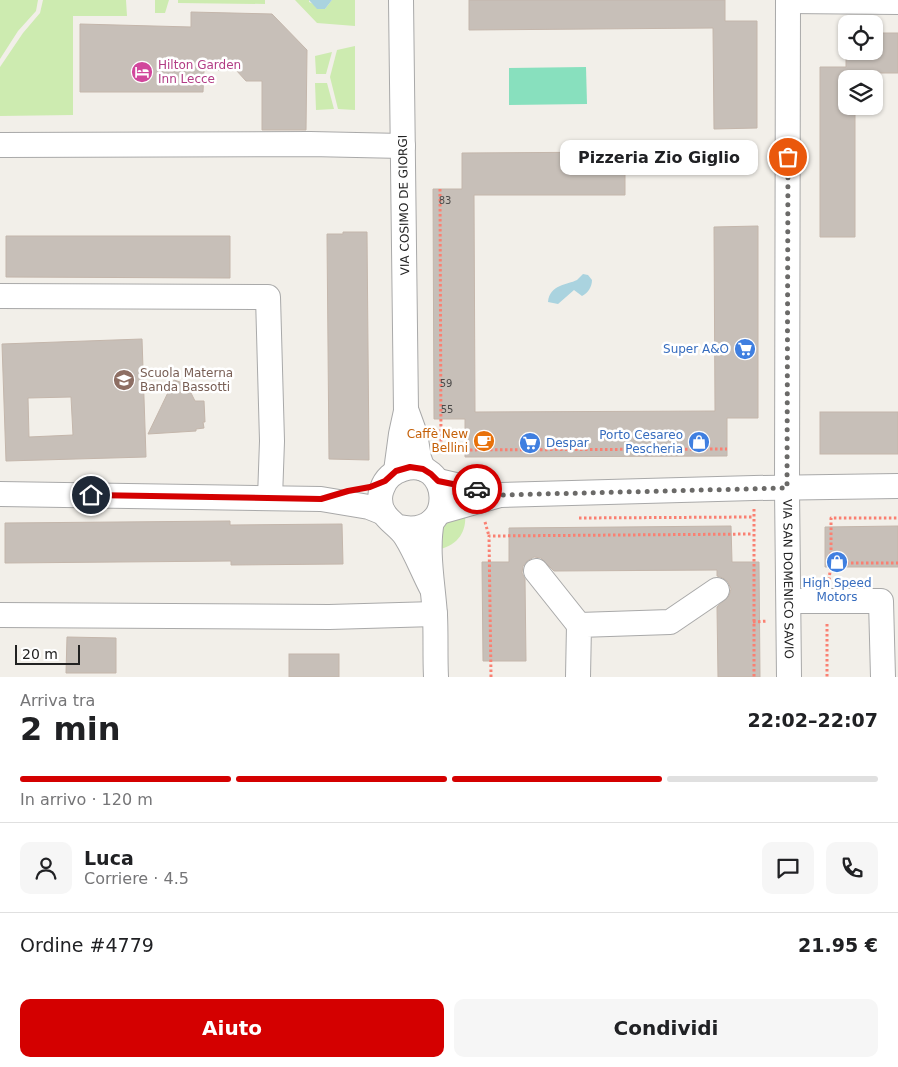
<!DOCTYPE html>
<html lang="it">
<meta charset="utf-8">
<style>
:root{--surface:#fff;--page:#f6f6f6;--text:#202124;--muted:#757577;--line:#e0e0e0;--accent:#d40000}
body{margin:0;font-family:"DejaVu Sans",sans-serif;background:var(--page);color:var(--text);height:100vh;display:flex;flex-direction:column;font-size:19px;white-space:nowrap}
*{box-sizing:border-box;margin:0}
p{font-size:16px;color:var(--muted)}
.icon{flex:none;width:28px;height:28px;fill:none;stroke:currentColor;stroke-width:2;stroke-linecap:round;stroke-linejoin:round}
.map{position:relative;height:677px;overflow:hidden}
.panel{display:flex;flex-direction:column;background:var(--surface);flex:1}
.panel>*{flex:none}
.buttons{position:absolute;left:838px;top:15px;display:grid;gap:10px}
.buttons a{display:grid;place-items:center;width:45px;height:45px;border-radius:10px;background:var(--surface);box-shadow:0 1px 4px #0004;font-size:25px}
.scale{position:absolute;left:15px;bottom:12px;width:65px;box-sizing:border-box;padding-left:5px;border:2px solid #222;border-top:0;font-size:14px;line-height:18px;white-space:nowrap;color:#222;-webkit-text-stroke:4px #fff;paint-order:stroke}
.pin{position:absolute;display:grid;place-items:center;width:42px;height:42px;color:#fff;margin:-21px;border:2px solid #fff;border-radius:50%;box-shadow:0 1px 5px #0007}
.courier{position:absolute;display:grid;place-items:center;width:50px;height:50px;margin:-25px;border:4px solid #d40000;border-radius:50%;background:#fff;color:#222;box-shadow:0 1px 6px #0007}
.bubble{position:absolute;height:35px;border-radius:10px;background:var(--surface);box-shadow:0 1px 4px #0004;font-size:16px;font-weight:600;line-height:35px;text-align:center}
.overview em{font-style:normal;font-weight:600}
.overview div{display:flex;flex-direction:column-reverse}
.overview{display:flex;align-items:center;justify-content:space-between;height:85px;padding:0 20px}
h1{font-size:32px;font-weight:600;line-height:38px}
.bar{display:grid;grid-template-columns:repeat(4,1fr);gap:8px 5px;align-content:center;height:60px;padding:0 20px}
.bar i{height:6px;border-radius:4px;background:var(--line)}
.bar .selected{background:var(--accent)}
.bar p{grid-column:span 4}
.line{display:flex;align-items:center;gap:12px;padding:0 20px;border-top:1px solid var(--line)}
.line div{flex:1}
.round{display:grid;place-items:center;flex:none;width:52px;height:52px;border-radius:10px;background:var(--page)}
.primary-button{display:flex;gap:10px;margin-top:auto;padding:10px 20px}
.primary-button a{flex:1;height:58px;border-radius:10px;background:var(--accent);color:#fff;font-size:20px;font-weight:600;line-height:58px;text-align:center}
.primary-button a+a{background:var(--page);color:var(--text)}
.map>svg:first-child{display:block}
.grass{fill:#cdebb0}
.pitch{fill:#88e0be}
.water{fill:#aad3df}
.building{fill:#c7bfb8;stroke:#c4b6ab;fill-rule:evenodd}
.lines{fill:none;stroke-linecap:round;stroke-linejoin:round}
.minor-casing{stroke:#a9a9a9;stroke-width:26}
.path{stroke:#fa8072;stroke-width:3;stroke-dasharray:2.5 2.5;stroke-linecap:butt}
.minor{stroke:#fff;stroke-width:24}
.done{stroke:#6b6a68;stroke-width:5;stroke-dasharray:0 9}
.route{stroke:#d40000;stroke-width:6}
.labels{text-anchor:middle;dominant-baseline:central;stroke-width:5;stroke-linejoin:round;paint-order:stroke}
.number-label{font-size:10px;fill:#4b4948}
.hotel-label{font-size:12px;fill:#b23c85;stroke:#fff;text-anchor:start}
.street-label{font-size:12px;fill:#222;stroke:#fff}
.shop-label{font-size:12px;fill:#366cbe;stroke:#fff;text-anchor:end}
.education-label{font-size:12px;fill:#785e54;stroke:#fff;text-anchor:start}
.food-label{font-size:12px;fill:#c56008;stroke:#fff;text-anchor:end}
</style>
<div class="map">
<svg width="898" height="677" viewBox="0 0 898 677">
<rect width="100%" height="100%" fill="#f2efe9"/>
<!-- grass -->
<g class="grass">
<polygon points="0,0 38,0 36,11 18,31 0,59"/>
<polygon points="43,0 126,0 127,16 73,16 73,115 0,116 0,67 23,33 40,13"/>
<polygon points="155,0 169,0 165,13 155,13"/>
<polygon points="178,0 265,0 265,4 178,3"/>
<polygon points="295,0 309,0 309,2 325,9 332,0 355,0 355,26 317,23"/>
<polygon points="355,46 355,110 338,109 330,77 337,50"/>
<polygon points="332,52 326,74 316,74 315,56"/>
<polygon points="315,83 327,83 334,109 316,110"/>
<path d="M465 514C467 531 458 545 440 549 443 523 439 523 465 514Z"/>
</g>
<!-- pitch -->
<polygon class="pitch" points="586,67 587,104 509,105 509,68"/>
<!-- water -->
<g class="water">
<polygon points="309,0 332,0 325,9 317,9"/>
<path d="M583 274 588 275 592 280C592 287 588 293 582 296L574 290 558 304 548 302C550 284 567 285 577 280 579 278 581 276 583 274Z"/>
</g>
<!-- building -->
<g class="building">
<polygon points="469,0 725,0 725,21 757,21 757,128 714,129 713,28 469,30"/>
<polygon points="191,12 272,14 307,50 306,130 262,130 262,81 246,81 236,70 204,70 203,92 80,92 80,24 191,27"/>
<polygon points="874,33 898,33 898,73 855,73 855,79 846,79 846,106 855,106 855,237 820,237 820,67 846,67 846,42 846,51 874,51"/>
<polygon points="625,152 625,195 474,195 475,412 715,411 714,227 758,226 758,418 727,418 727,456 465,457 465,419 434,419 433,189 462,189 462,153"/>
<polygon points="343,232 367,232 369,460 329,459 327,234 343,234"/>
<polygon points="6,236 230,236 230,278 6,277"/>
<path d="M142 339 146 457 6 461 2 344ZM71 397 73 435 29 437 28 398Z"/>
<polygon points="174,380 183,383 187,385 195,401 204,401 205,422 203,422 204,428 196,429 196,431 148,434"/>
<rect x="820" y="412" width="78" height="42"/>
<polygon points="230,521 230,525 342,524 343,564 231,565 231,561 5,563 5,523"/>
<polygon points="731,526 732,562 759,562 760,677 718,677 717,607 729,596 731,589 728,582 723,578 717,576 717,570 554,571 541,558 534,557 527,561 523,566 522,573 525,579 526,661 483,661 482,562 509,562 509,528"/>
<polygon points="898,526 898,567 825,567 825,527"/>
<polygon points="67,637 116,638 116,673 66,673"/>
<rect x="289" y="654" width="50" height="23"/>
</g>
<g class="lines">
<!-- minor casing -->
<g class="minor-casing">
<g id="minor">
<path id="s1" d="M788 0 787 488 789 677"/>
<polyline points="789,1 898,2"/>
<polyline points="0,145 310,144 403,146"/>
<polyline points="0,296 268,297 272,441 270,498"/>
<polyline points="407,412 415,434 419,458 423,469"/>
<polyline points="396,471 401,434 406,411 401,0"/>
<polyline points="438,481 499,495"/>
<polyline points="0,494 321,499 369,507 384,513"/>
<polyline points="440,512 500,495 754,488 898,486"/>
<path d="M432 521C426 551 433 584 435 615 436 635 435 656 436 677"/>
<path d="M399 527C459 540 451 454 403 469 393 472 385 479 382 489 379 496 380 505 383 512 389 522 400 527 406 537 416 553 423 572 432 589"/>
<polyline points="536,571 579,625"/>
<polyline points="789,601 881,601 883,677"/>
<polyline points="0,615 329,617 435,614"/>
<polyline points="578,677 579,625 670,622 717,590"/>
</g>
</g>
<!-- path -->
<g class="path">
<polyline points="440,189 441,450 727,449"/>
<polyline points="754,509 754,677"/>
<polyline points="579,518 753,517"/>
<polyline points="485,522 489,536"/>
<polyline points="831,563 898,563"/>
<polyline points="829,580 831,563 831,518 898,518"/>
<polyline points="753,622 768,621"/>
<polyline points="827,624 827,677"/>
<polyline points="491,677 489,536 753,534"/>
</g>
<!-- minor -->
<use href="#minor" class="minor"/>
</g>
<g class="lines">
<!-- done -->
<polyline class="done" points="477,489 500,495 787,488 788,157"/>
<!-- route -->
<polyline class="route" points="91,495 321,499 348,491 370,487 385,481 396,471 410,467 423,469 431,474 438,481 477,489"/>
</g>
<!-- icons -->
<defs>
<g id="hotel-disc" transform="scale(1.125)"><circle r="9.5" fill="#d1479c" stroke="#fff"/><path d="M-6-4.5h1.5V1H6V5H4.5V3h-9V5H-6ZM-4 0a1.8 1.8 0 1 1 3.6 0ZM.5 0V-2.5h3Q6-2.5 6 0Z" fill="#fff"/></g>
<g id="supermarket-disc" transform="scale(1.125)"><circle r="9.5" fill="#3f7fe0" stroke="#fff"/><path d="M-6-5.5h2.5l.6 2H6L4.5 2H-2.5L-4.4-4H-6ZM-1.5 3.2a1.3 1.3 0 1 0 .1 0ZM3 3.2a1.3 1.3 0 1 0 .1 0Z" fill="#fff"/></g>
<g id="school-disc" transform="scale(1.125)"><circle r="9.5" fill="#8d6e63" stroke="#fff"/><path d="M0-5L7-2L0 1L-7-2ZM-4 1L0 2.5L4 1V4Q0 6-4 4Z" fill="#fff"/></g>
<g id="cafe-disc" transform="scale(1.125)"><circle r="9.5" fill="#e8710a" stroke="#fff"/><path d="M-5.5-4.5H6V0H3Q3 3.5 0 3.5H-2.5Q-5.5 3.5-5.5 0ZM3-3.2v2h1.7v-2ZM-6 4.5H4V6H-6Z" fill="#fff"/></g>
<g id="shop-disc" transform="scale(1.125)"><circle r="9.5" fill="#3f7fe0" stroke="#fff"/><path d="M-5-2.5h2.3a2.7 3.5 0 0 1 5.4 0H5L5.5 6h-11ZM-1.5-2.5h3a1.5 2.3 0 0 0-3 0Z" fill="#fff"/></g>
</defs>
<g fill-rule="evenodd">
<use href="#hotel-disc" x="142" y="72"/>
<use href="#supermarket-disc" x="745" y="349"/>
<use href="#school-disc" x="124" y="380"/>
<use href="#cafe-disc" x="484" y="441"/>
<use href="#shop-disc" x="699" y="442"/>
<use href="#supermarket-disc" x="530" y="443"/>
<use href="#shop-disc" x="837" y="562"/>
</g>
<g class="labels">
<!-- number labels -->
<g class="number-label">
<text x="445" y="200">83</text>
<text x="446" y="383">59</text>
<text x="447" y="409">55</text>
</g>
<!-- hotel labels -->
<g class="hotel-label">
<text x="158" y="65">Hilton Garden<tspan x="158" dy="14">Inn Lecce</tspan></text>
</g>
<!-- street labels -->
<g class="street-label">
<text transform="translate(404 205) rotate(-91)">VIA COSIMO DE GIORGI</text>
<text stroke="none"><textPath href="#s1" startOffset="579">VIA SAN DOMENICO SAVIO</textPath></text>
</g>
<!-- shop labels -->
<g class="shop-label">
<text x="729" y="349">Super A&amp;O</text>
<text x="683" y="435">Porto Cesareo<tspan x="683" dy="14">Pescheria</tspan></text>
<text x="546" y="443" text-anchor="start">Despar</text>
<text x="837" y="583" text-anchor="middle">High Speed<tspan x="837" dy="14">Motors</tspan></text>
</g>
<!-- education labels -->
<g class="education-label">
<text x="140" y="373">Scuola Materna<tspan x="140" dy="14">Banda Bassotti</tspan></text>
</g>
<!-- food labels -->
<g class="food-label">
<text x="468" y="434">Caffè New<tspan x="468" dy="14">Bellini</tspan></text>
</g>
</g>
</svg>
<div class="buttons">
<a><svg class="icon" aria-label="locate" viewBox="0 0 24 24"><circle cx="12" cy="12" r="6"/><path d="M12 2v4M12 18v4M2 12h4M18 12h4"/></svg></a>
<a><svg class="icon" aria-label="layers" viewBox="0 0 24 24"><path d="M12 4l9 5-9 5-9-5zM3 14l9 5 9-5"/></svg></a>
</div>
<div class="scale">20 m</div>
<div class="pin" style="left:788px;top:157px;background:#ea580c"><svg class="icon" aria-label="bag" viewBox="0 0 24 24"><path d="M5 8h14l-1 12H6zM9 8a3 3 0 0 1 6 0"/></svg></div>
<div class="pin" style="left:91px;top:495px;background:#1f2937"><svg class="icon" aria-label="home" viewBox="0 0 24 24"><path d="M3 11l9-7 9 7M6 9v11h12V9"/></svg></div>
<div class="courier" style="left:477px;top:489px"><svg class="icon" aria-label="car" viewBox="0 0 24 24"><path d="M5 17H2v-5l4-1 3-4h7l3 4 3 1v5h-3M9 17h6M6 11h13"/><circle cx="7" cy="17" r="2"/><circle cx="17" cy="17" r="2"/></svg></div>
<div class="bubble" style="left:560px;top:140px;width:198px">Pizzeria Zio Giglio</div>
</div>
<section class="panel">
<div class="overview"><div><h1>2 min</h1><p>Arriva tra</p></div><em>22:02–22:07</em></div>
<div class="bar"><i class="selected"></i><i class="selected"></i><i class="selected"></i><i></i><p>In arrivo · 120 m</p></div>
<div class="line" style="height:90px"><a class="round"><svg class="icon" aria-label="person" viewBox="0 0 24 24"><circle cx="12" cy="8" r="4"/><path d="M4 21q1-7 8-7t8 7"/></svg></a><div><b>Luca</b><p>Corriere · 4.5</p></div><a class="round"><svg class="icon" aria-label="chat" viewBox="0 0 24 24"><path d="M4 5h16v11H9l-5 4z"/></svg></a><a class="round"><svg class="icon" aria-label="phone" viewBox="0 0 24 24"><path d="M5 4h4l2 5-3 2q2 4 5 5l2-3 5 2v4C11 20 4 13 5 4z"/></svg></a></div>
<div class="line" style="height:65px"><div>Ordine #4779</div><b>21.95 €</b></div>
<div class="primary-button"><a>Aiuto</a><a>Condividi</a></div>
</section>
